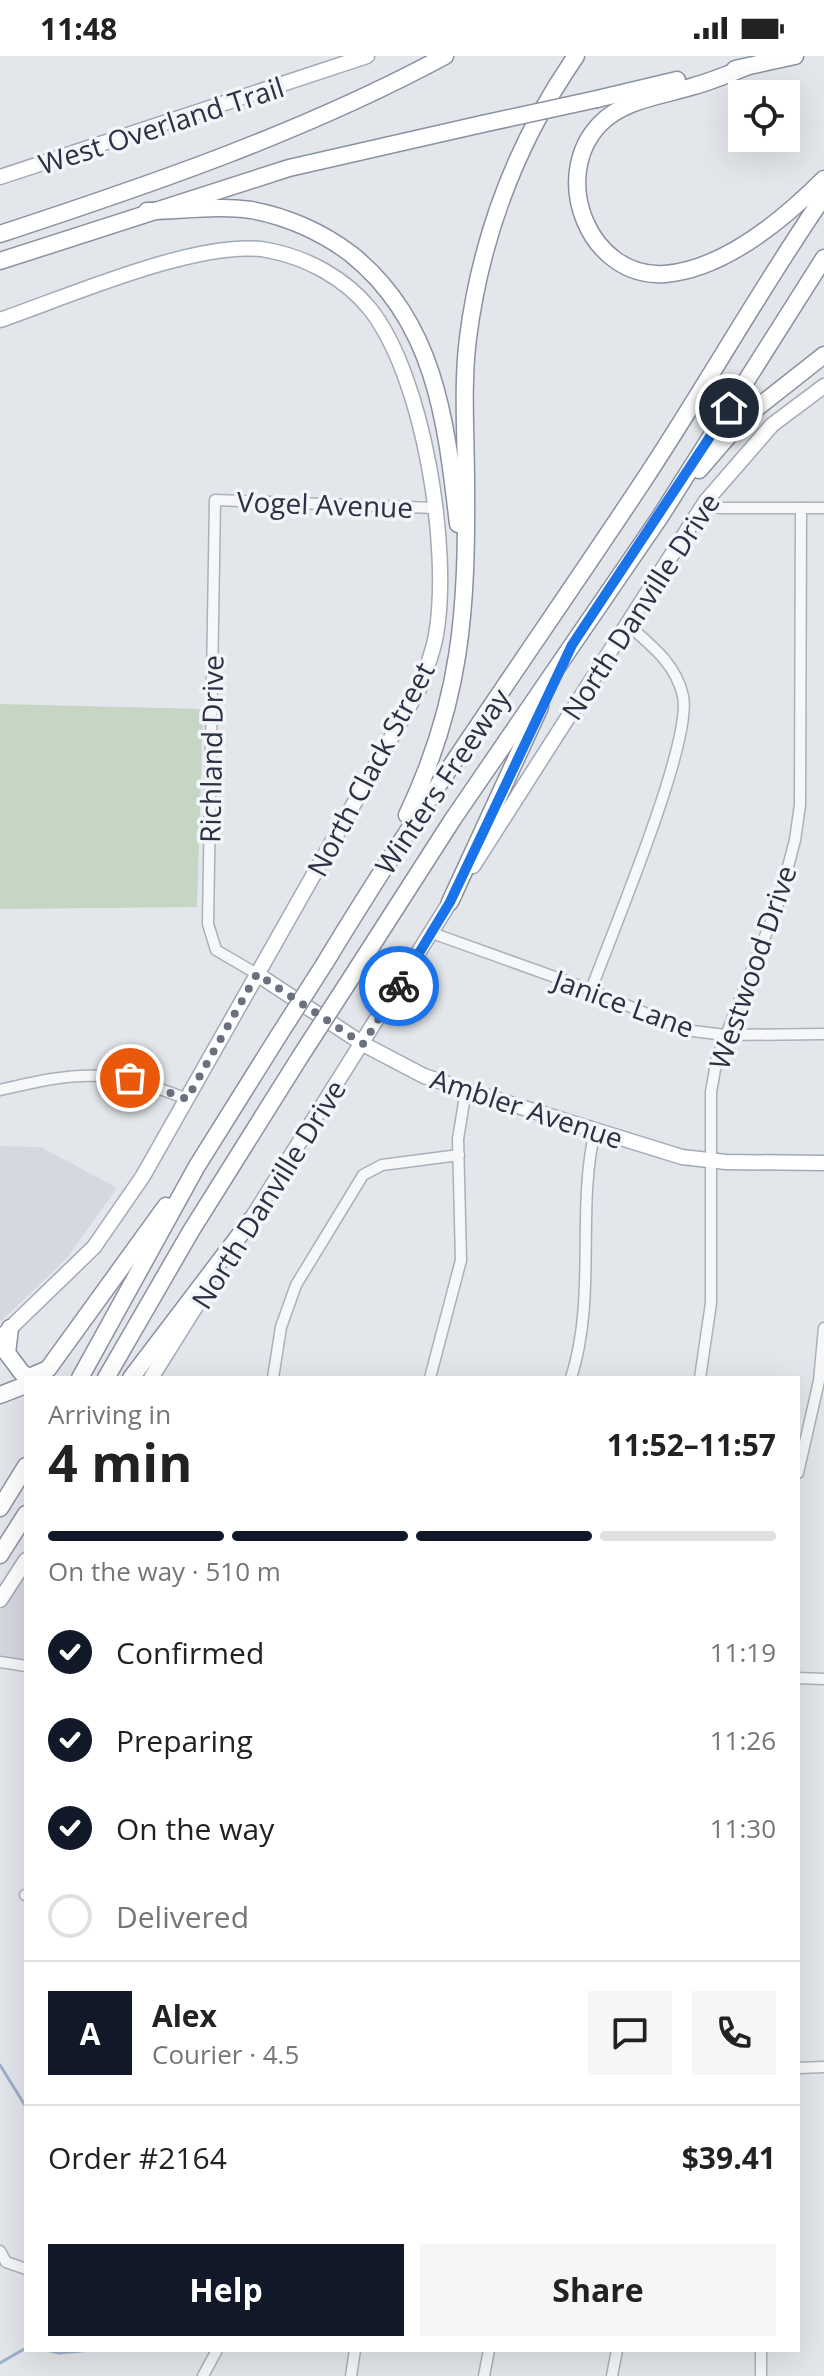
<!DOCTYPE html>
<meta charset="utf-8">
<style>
:root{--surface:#fff;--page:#f6f6f6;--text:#222;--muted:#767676;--line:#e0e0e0;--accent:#111827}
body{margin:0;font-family:"Open Sans",sans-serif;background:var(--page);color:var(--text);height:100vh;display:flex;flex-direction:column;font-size:30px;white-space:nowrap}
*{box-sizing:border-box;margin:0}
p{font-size:26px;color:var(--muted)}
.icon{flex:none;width:44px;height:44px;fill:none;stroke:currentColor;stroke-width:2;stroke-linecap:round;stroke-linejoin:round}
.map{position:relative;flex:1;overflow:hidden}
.side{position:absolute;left:24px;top:1320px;width:776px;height:976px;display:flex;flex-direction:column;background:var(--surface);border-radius:0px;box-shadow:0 8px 32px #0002}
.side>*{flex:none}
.fabs{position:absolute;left:728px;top:24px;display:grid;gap:16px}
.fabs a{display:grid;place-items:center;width:72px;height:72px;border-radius:0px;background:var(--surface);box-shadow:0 8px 32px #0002;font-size:40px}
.pin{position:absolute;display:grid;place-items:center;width:68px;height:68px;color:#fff;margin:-34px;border:4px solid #fff;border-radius:50%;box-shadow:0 2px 8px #0007}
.courier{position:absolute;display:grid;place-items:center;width:80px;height:80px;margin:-40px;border:6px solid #1a73e8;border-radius:50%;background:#fff;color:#222;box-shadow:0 2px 10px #0007}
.summary em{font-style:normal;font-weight:700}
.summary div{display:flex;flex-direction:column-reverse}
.summary{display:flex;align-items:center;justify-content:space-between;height:136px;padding:0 24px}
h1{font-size:52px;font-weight:700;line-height:60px}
.bar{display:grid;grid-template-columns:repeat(4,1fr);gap:12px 8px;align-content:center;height:96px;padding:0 24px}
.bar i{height:10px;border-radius:6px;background:var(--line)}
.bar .active{background:var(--accent)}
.bar p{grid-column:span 4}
.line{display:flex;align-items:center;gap:20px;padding:0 24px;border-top:2px solid var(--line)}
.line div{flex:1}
.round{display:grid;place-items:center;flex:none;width:84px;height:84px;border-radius:0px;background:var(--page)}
ol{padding:0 24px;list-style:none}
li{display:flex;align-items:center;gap:24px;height:88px}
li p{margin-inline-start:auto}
li .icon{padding:8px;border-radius:50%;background:var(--accent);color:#fff;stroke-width:4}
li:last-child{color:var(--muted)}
li i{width:44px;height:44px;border:4px solid var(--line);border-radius:50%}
.button{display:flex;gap:16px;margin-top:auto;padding:16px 24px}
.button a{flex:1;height:92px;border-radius:0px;background:var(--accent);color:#fff;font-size:32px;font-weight:700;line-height:92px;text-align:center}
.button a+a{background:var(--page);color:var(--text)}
.status{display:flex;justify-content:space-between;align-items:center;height:56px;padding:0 40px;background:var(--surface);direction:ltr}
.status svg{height:22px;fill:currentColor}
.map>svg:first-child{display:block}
.built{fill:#d5d8e0}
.green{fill:#c7d5c4}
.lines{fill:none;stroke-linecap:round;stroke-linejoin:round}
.stream{stroke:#9eb0cb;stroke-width:3}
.minor-casing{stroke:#acb0b9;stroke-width:13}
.major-casing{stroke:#a2a9b7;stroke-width:17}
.highway-casing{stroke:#8a91a2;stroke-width:19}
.minor{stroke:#f6f7f9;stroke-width:10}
.major{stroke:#fff;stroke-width:14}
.highway{stroke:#fff;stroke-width:16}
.highway-bridge-casing{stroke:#8a91a2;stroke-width:19;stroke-linecap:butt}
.highway-bridge{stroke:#fff;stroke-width:16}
.done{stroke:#6b707e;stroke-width:8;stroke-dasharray:0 14.4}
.route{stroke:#1a73e8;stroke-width:10}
.labels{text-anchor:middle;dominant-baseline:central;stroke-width:7;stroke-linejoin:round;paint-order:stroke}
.street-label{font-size:28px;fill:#2a3144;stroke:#f3f5f8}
</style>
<div class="status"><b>11:48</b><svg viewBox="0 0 49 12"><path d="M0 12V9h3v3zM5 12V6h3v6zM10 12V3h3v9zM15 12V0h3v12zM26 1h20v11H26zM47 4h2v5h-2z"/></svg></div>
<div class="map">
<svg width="824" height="2320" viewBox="0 0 824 2320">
<rect width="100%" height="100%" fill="#e3e6eb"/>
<!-- built -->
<g class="built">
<polygon points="0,1090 41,1091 117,1132 66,1203 0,1266"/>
<polygon points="26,1514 26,1597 23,1604 16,1604 0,1599 0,1555"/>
</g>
<!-- green -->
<polygon class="green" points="0,648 203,653 197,851 0,853"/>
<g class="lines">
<!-- stream -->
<g class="stream">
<polyline points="0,2009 26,2051"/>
<polyline points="47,2294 59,2297 92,2294"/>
<polyline points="0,2307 26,2292"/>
</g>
<!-- minor casing -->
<g class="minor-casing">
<g id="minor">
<polyline points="706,445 719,452 824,452"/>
<polyline points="432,877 591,934 685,974 725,979 824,978"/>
<polyline points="257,918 216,894 208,868 215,444 435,452"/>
<path d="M591 934C611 879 693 686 683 640 676 608 651 589 628 569"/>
<path d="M0 1034C80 1015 109 1012 187 1043"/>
<polyline points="273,1322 281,1271 296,1229 363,1119 382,1109 459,1099"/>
<polyline points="430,1322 461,1204 458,1083 466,1034"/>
<path d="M571 1322C597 1241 576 1156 595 1074"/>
<polyline points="700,1322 711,1247 711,1036 717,1002 779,845 795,784 800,749 801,452"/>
<polyline points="798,1417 819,1325 824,1272"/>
<polyline points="0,1606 26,1610"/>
<polyline points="798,1622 824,1623"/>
<polyline points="25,1839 26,1839"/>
<polyline points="798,2012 824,2011"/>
<polyline points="0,2195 6,2206"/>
<polyline points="6,2206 26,2213"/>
<polyline points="203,2320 217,2294"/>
<polyline points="351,2320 355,2294"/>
<polyline points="484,2320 489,2294"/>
<polyline points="612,2320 617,2294"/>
<polyline points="761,2320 761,2294"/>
</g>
</g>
<!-- major casing -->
<g class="major-casing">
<g id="major">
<polyline points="0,121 367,0"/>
<path d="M0 264C67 241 201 182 267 194 306 201 345 222 370 253 424 321 451 494 436 579 433 597 426 613 420 631L143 1120 94 1191 0 1282"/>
<polyline points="473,810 706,445 772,369 824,330"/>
<polyline points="257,918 363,988 424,1020 466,1034 682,1101 726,1106 824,1107"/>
<polyline points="245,1173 455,838"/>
<polyline points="151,1322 208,1231"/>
<polyline points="0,1544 26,1504"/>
</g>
</g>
<!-- highway casing -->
<g class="highway-casing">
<g id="highway">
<path d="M746 11C729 18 712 25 694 30 663 40 624 43 600 68 549 121 589 223 665 218 724 213 783 164 824 123"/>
<polyline points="735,13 795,0"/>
<polyline points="597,43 677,24"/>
<path d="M147 155C181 155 216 149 251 154 286 160 322 176 351 198 436 266 446 366 458 468"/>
<path d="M0 178C152 128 304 76 445 0"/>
<polyline points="0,205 289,112 482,68"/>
<polyline points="699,414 744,362 824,299"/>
<path d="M407 759C462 644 467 553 466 428 466 380 462 329 468 282 481 180 518 84 576 0"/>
<polyline points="450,846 540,651"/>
<path d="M325 907C424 743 536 587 642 427 705 332 760 233 824 140"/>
<polyline points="351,922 453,763 660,461 824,202"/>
<polyline points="10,1272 7,1297 22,1317 29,1321 48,1313 166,1150"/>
<polyline points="80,1322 197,1110 279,979"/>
<polyline points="106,1322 191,1175 300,1001"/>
<polyline points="131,1322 251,1164"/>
<polyline points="0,1339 26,1329"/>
<polyline points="0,1452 26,1410"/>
<polyline points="0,1499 26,1458"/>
</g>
</g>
<!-- minor -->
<use href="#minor" class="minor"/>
<!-- major -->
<use href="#major" class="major"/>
<!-- highway -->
<use href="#highway" class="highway"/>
<!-- highway-bridge casing -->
<g class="highway-bridge-casing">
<g id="highway-bridge">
<polyline points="482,68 597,43"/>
<polyline points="279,979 325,907"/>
<polyline points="300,1001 351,922"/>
</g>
</g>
<!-- highway-bridge -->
<use href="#highway-bridge" class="highway-bridge"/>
</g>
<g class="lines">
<!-- done -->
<polyline class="done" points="130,1022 187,1043 257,918 363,988 399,930"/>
<!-- route -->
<polyline class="route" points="399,930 450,846 572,589 729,352"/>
</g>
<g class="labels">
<!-- street labels -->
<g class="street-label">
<text transform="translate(161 69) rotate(-18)">West Overland Trail</text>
<text transform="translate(325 448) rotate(2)">Vogel Avenue</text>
<text transform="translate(640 550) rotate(-57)">North Danville Drive</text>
<text transform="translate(211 693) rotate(-89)">Richland Drive</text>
<text transform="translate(370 713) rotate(-62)">North Clack Street</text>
<text transform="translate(442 725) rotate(-56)">Winters Freeway</text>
<text transform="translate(752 911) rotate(-71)">Westwood Drive</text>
<text transform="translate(624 947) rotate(20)">Janice Lane</text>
<text transform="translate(527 1052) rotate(18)">Ambler Avenue</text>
<text transform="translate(268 1138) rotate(-58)">North Danville Drive</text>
</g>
</g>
</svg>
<div class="fabs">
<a><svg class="icon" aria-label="locate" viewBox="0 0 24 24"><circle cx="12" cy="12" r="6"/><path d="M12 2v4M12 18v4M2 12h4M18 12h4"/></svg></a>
</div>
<div class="pin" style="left:130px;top:1022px;background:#ea580c"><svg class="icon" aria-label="bag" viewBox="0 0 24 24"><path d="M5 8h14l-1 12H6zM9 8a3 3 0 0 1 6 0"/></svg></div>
<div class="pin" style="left:729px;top:352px;background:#1f2937"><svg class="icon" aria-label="home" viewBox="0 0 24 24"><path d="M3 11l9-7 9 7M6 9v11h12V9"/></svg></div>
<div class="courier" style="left:399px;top:930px"><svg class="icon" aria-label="bike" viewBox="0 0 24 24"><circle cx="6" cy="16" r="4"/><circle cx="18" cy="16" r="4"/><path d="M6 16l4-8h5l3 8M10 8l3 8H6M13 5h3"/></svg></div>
<section class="side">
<div class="summary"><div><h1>4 min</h1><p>Arriving in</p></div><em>11:52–11:57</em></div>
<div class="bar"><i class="active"></i><i class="active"></i><i class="active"></i><i></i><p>On the way · 510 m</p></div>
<ol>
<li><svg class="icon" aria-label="check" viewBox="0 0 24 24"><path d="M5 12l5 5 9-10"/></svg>Confirmed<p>11:19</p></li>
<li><svg class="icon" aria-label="check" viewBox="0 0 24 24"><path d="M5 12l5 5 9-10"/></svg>Preparing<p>11:26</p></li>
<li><svg class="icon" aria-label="check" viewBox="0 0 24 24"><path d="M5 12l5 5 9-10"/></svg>On the way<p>11:30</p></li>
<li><i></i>Delivered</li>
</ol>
<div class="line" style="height:144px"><b class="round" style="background:var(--accent);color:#fff">A</b><div><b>Alex</b><p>Courier · 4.5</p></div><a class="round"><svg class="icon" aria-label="chat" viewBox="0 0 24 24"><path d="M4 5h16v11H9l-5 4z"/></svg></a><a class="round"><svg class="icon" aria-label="phone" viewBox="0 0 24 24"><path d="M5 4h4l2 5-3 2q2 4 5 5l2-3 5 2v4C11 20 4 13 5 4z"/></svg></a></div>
<div class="line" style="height:104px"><div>Order #2164</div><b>$39.41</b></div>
<div class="button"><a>Help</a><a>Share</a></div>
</section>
</div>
